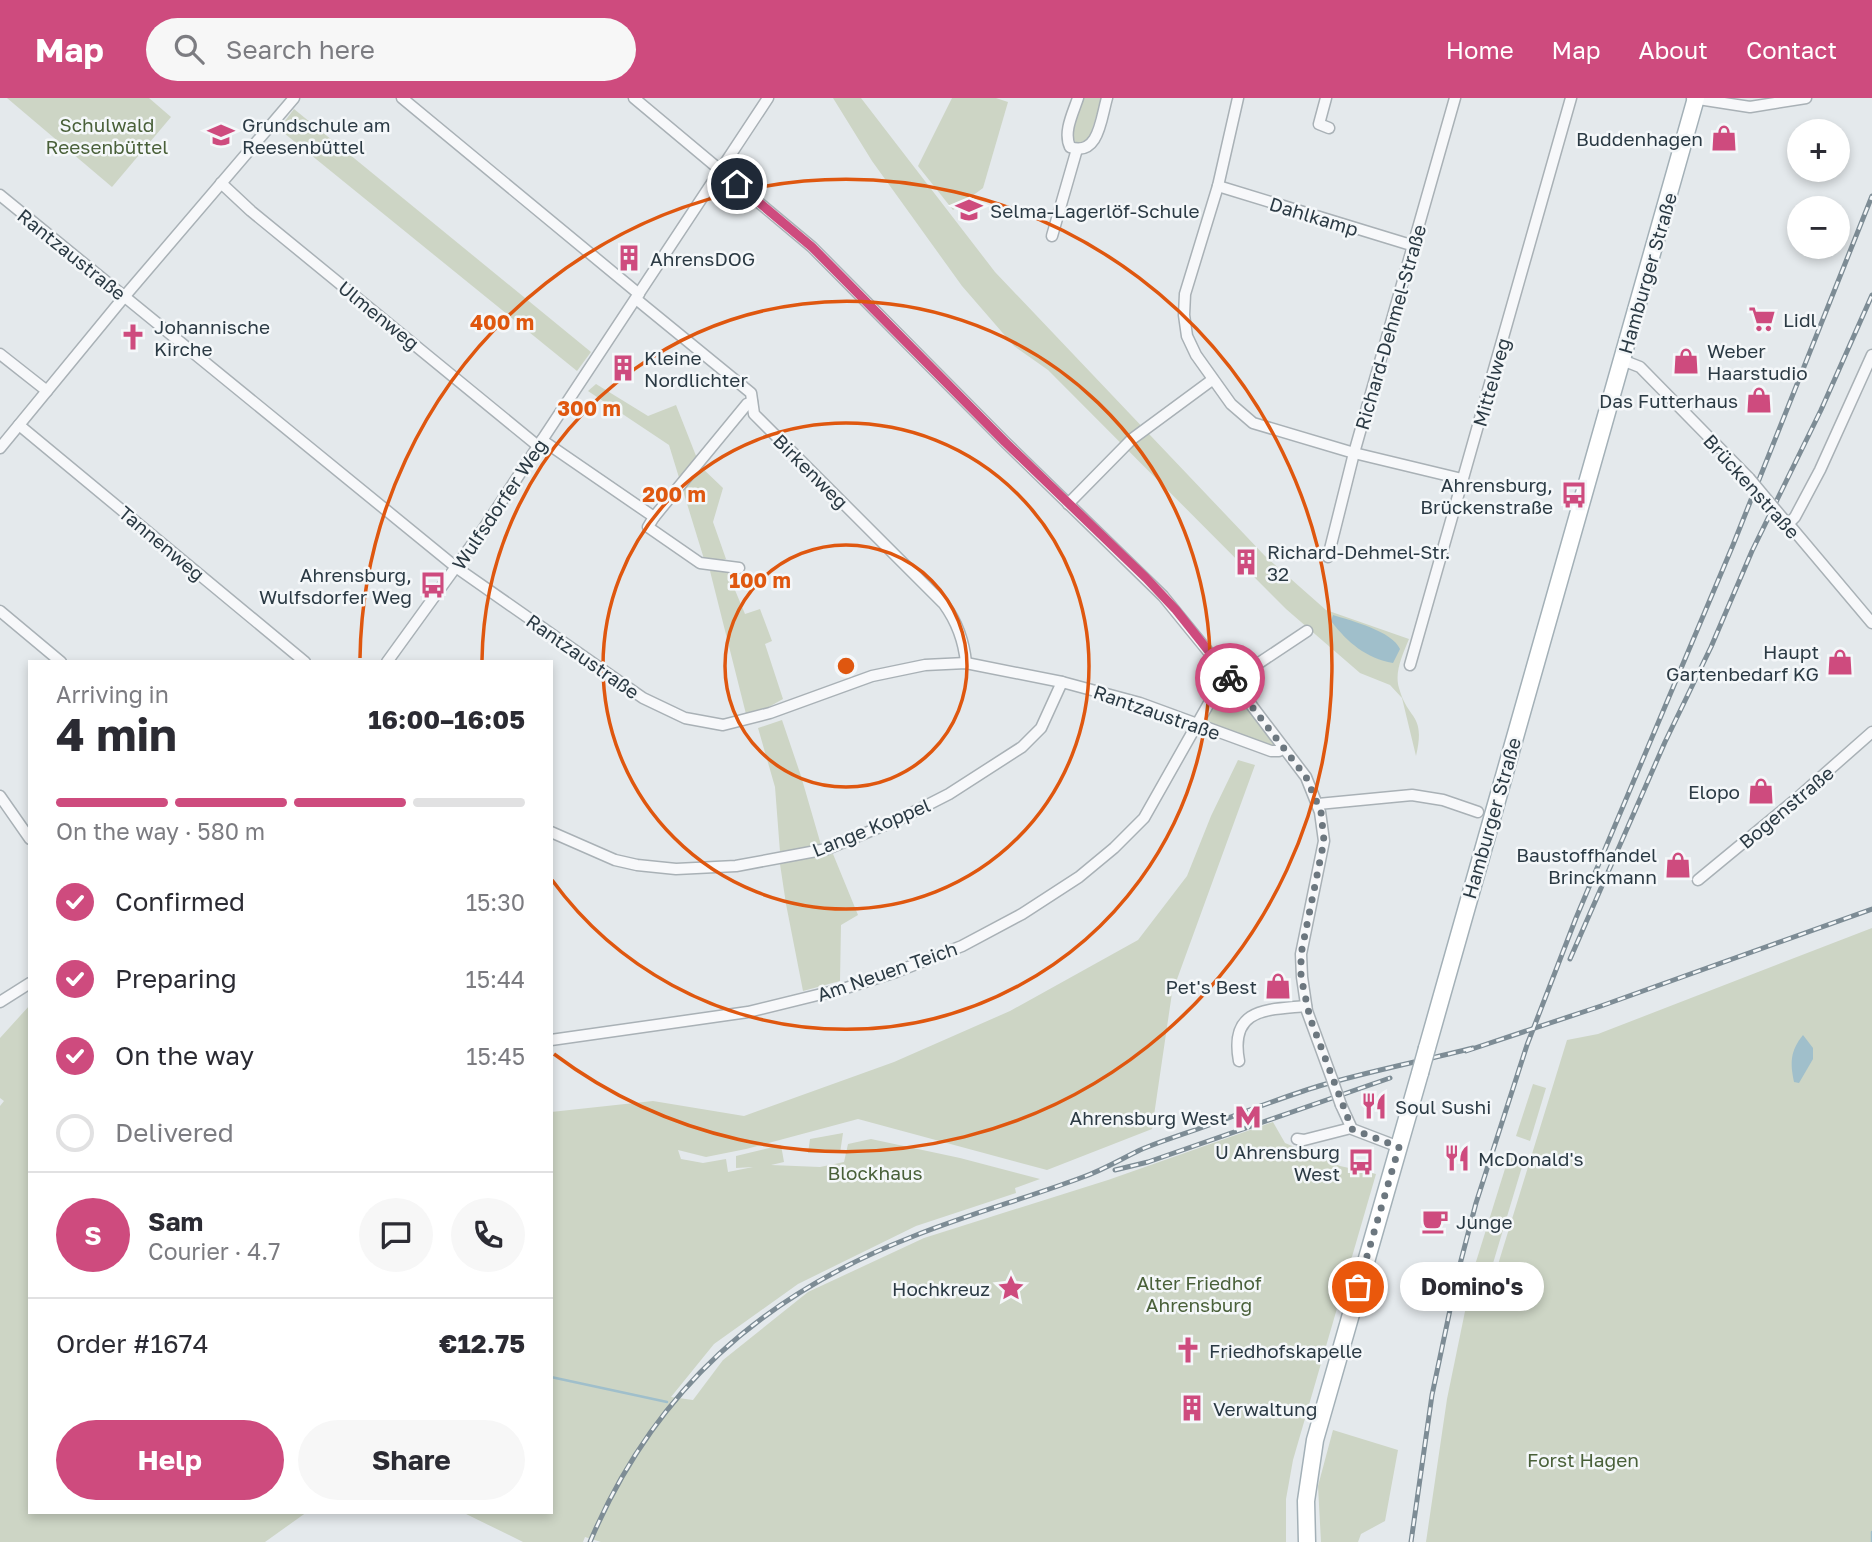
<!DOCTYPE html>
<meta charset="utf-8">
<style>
:root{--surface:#fff;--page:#f7f7f7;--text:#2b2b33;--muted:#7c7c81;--line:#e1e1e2;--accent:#ce4b7e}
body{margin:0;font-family:"Golos Text",sans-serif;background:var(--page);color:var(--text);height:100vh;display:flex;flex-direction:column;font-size:26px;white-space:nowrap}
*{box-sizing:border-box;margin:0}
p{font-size:23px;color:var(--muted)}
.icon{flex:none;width:38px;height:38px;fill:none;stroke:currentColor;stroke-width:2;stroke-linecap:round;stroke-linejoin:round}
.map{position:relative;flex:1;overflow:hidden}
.details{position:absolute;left:28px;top:562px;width:525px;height:854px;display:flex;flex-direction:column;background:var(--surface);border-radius:0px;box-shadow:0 4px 10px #0003}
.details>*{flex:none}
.controls{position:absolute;left:1787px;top:21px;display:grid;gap:14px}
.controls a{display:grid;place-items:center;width:63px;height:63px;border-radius:50%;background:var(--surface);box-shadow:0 4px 10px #0003;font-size:35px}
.pin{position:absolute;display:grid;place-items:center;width:60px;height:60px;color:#fff;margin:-30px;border:4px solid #fff;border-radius:50%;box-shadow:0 2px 7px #0007}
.courier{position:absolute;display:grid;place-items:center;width:70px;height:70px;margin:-35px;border:5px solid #ce4b7e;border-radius:50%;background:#fff;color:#222;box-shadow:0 2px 9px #0007}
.bubble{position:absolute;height:49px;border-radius:24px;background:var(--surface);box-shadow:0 4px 10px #0003;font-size:23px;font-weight:700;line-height:49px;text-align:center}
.summary em{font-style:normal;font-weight:700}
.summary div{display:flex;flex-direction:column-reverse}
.summary{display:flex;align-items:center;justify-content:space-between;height:119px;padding:0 28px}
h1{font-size:46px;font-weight:700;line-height:52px}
.bar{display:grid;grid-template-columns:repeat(4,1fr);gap:10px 7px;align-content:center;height:84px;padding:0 28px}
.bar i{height:9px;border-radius:5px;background:var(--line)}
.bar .current{background:var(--accent)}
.bar p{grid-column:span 4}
.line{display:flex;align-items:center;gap:18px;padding:0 28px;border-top:2px solid var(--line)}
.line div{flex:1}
.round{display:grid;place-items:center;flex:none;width:74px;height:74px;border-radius:37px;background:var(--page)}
ol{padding:0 28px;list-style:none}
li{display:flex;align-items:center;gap:21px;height:77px}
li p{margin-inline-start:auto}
li .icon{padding:7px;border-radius:50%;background:var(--accent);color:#fff;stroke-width:4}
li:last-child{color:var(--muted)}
li i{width:38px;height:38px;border:4px solid var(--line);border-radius:50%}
.cta{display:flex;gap:14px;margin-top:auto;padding:14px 28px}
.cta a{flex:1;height:80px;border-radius:42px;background:var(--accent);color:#fff;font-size:28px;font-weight:700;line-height:80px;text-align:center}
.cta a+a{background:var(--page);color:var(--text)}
header{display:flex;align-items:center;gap:42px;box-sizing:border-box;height:98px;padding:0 35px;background:var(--accent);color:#fff}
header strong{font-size:33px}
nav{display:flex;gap:38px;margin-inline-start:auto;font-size:24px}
.search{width:490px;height:63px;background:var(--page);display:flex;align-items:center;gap:18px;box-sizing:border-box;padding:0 24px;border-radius:38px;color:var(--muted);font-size:26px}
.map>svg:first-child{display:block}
.green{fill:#cdd5c5}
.water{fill:#a0bfcb}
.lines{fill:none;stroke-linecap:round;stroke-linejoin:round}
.stream{stroke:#a0bfcb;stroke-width:2.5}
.minor-casing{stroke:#a9b1b6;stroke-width:13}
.primary-casing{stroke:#a3b0b7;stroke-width:19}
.minor{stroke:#f7f8fa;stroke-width:10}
.primary{stroke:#fff;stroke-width:16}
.rail-casing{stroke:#7d8c95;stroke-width:5}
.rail{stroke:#f4f7f9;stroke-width:2.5;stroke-dasharray:8;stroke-linecap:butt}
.minor-bridge-casing{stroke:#a9b1b6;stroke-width:13;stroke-linecap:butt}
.primary-bridge-casing{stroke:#a3b0b7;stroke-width:19;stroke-linecap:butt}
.minor-bridge{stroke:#f7f8fa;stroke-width:10}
.primary-bridge{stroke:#fff;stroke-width:16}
.done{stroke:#6c777f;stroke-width:7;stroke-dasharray:0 12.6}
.route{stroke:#ce4b7e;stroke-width:9}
.ring{fill:none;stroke:#df570f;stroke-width:3.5}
.labels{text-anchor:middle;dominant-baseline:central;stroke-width:5;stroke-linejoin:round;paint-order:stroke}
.park-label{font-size:19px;fill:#496039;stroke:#f4f7f9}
.poi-label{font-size:19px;fill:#2b3a44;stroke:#f4f7f9;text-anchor:start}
.street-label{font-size:19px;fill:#2b3a44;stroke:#f4f7f9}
.centre{fill:#df570f;stroke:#f4f7f9;stroke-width:3.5}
.ring-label{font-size:21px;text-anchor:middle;font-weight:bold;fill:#df570f;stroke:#f4f7f9;stroke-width:5;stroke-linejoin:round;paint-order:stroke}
</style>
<header>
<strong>Map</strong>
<div class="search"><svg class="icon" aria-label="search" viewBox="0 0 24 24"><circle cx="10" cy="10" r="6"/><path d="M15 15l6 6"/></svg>Search here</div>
<nav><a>Home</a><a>Map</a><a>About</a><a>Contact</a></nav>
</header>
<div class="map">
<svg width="1872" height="1444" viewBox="0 0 1872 1444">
<rect width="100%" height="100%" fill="#e4e9ec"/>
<!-- green -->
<g class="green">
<polygon points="7,0 149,0 171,19 112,89"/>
<path d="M833 0H861L995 174 1265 458 1326 512 1409 541C1403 556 1394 574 1399 590 1408 623 1426 615 1416 658L1402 600 1390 587 1360 575 1286 511 1048 272 1014 248 962 188 872 63Z"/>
<polygon points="952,0 996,0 1008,4 983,90 953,112 918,68"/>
<polygon points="1081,0 1102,0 1088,44 1077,46 1071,38"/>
<polygon points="294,11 591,254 577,273 279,31"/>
<polygon points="596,286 648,318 676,307 700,368 723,390 713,424 726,461 716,464 704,461 669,347 588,293"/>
<polygon points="710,473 727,473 745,516 760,511 772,543 765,546 783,601 767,610 746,616"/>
<polygon points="1226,581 1281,649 1275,652 1201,625"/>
<polygon points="782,622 801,678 821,747 780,754 775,689 758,630"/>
<polygon points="1238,662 1255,667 1172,895 1152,1031 1047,1072 858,1021 746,1051 706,1059 678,1052 681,1061 703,1065 726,1061 728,1074 753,1069 736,1070 736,1058 781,1047 784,1064 771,1067 820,1069 844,1064 848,1046 871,1041 960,1060 1040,1081 1015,1090 1016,1095 916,1128 798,1186 714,1246 671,1299 693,1302 723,1262 808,1194 924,1140 1108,1082 1273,1024 1285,1045 1340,1068 1376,1076 1293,1362 1286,1401 1286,1444 601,1444 585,1439 583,1444 523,1444 462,1414 551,1414 551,1014 653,1003 744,1018 894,964 1010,913 1138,842 1187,778 1211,718"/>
<polygon points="833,756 858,817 841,827 840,883 803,893 786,806 780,766"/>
<polygon points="1872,830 1872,1444 1426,1444 1447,1301 1470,1189 1492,1186 1567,942 1598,936"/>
<polygon points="30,907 30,1414 307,1414 265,1444 0,1444 0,1008 4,1003 0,1000 0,940"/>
<polygon points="1533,986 1546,990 1530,1043 1516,1038"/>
<polygon points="843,1035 840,1055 808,1055 810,1041"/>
<polygon points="1509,1058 1524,1062 1491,1172 1475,1167"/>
<polygon points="1333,1332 1398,1352 1385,1423 1361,1436 1358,1444 1321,1444 1318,1388"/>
</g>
<!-- water -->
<g class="water">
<path d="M1333 517C1352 523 1392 533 1400 551L1393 565C1366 560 1348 545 1331 523Z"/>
<path d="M1803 937 1813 950V961L1799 985 1794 984C1790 965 1790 953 1803 937Z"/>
</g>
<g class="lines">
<!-- stream -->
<g class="stream">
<polyline points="551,1279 667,1304"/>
<polyline points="1872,1444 1872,1434"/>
</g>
<!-- minor casing -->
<g class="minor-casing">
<g id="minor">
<polyline points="402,0 639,196"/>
<polyline points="634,0 812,149 1005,344 1163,498 1246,600 1306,679 1320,714 1324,743 1301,856 1302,879 1307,913 1332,981"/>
<path d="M1078 0C1073 15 1063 34 1070 49 1099 59 1101 20 1107 0"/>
<polyline points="1238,0 1218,88 1185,196 1184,217 1187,238 1196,257 1231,306 1253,325 1354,355 1462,381"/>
<polyline points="1326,0 1319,26 1329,30"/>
<polyline points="1692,0 1750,9 1806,0"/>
<polyline points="221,85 251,113 538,348"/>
<polyline points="1218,88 1411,147"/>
<polyline points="0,97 457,470 643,600 685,620 723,627 770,615 872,578 925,567 966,565 1062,584 1140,605 1271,653 1279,653 1284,650"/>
<polyline points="1052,138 1077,51"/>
<path d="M636 201 751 295 754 316 944 506C957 524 964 543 966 565"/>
<polyline points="0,256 47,293"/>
<polyline points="1622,262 1640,269 1749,380"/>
<polyline points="19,327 305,564"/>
<polyline points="542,342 654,419 648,429 700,465 739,470"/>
<polyline points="0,350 124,199 294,0"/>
<polyline points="1068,406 1132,341 1212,282"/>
<polyline points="654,419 747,306 752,304"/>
<polyline points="1786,423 1872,525"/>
<polyline points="1788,426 1795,419 1820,372 1872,257"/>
<polyline points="1328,459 1354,355 1455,0"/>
<polyline points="0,513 61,564"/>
<polyline points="387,564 484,430 768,0"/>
<polyline points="1410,567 1571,0"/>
<polyline points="1232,583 1307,533"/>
<polyline points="0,698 30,741"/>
<polyline points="1318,706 1412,697 1443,702 1478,714"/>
<polyline points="551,734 615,762 637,767 676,771 736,768 827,751 902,720 949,696 1022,649 1041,630 1062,584"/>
<polyline points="1698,782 1795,702 1872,634"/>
<polyline points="0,904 30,885"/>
<polyline points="551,942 748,914 846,890 896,874 962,848 1022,816 1079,779 1114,750 1144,720 1226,575"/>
<path d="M1239 963C1229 909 1268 912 1306 908"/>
<polyline points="1341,1007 1352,1031 1399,1049"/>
<polyline points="1297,1041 1304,1042 1351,1030"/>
</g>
</g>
<!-- primary casing -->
<g class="primary-casing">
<g id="primary">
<polyline points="1427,950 1696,0"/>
<polyline points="1307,1444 1306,1403 1315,1342 1420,975"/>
</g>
</g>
<!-- minor -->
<use href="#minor" class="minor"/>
<!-- primary -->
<use href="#primary" class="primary"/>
<!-- rail casing -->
<g class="rail-casing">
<g id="rail">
<polyline points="1570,861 1665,644 1711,549 1752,453 1821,312 1872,197"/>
<polyline points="1466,953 1601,908 1872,811"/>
<polyline points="1115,1072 1148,1064 1390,980"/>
<path d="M590 1444C654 1292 762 1197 914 1138 969 1116 1027 1100 1083 1079 1103 1072 1121 1061 1140 1052 1166 1041 1194 1033 1220 1023 1253 1011 1286 998 1319 988 1370 973 1422 963 1473 950"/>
<polyline points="1411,1444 1432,1297 1458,1174 1476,1105 1527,947 1576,820 1733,447 1872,98"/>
</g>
</g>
<!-- rail -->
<use href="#rail" class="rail"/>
<!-- minor-bridge casing -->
<g class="minor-bridge-casing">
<g id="minor-bridge">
<polyline points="1749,380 1785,423"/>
<polyline points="1332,981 1341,1007"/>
</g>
</g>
<!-- primary-bridge casing -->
<g class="primary-bridge-casing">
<polyline id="primary-bridge" points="1420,975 1427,950"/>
</g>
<!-- minor-bridge -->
<use href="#minor-bridge" class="minor-bridge"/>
<!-- primary-bridge -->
<use href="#primary-bridge" class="primary-bridge"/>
</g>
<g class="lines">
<!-- done -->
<polyline class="done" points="1230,580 1306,679 1321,714 1324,743 1301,856 1301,879 1310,920 1352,1031 1399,1049 1358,1189"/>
<!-- route -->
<polyline class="route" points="737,86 812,149 1005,344 1146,480 1176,512 1230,580"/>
</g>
<!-- distance rings -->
<g class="ring">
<circle cx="846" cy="568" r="121"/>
<circle cx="846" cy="568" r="243"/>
<path d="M482 562A364 364 0 1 1 552 782"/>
<path d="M360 560A486 486 0 1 1 554 956"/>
</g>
<!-- icons -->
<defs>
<g id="school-bare" transform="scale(2.1)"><path d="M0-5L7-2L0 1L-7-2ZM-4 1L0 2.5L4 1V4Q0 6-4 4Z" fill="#ce4b7e" stroke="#f4f7f9" stroke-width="2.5" paint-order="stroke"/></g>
<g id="shop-bare" transform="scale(2.1)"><path d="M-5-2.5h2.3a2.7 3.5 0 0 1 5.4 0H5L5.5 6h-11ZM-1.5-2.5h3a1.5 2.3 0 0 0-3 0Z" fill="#ce4b7e" stroke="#f4f7f9" stroke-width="2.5" paint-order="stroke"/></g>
<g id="building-bare" transform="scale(2.1)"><path d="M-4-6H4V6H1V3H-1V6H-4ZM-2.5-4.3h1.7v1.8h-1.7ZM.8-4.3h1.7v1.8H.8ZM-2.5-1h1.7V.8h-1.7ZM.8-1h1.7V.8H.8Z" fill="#ce4b7e" stroke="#f4f7f9" stroke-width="2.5" paint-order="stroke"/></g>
<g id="supermarket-bare" transform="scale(2.1)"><path d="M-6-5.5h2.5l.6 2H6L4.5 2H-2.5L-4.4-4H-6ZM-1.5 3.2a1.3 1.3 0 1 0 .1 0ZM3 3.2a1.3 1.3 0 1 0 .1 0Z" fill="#ce4b7e" stroke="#f4f7f9" stroke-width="2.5" paint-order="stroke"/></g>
<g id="church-bare" transform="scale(2.1)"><path d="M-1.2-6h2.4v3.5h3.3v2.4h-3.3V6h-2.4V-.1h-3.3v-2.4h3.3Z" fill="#ce4b7e" stroke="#f4f7f9" stroke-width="2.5" paint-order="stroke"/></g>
<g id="bus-bare" transform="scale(2.1)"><path d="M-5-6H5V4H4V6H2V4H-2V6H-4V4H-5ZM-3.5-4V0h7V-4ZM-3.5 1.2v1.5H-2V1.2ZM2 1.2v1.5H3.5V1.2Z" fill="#ce4b7e" stroke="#f4f7f9" stroke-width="2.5" paint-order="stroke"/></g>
<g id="restaurant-bare" transform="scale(2.1)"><path d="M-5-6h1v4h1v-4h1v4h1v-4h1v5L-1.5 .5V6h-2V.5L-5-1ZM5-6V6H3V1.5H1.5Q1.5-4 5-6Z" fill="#ce4b7e" stroke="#f4f7f9" stroke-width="2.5" paint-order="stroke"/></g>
<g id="metro-bare" transform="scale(2.1)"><path d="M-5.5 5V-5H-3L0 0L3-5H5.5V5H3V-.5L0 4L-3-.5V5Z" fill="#ce4b7e" stroke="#f4f7f9" stroke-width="2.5" paint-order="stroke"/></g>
<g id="cafe-bare" transform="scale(2.1)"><path d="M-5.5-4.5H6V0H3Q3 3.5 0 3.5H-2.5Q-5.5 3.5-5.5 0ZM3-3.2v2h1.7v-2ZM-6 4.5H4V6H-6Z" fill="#ce4b7e" stroke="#f4f7f9" stroke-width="2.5" paint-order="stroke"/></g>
<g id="sight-bare" transform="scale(2.1)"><path d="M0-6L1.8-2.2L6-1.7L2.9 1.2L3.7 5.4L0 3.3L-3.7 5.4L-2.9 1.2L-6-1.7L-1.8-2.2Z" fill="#ce4b7e" stroke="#f4f7f9" stroke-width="2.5" paint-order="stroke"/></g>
</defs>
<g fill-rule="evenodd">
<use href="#school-bare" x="221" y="37"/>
<use href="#shop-bare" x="1724" y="40"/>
<use href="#school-bare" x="969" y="112"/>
<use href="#building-bare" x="629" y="160"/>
<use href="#supermarket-bare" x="1762" y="221"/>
<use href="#church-bare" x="133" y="239"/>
<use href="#shop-bare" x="1686" y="263"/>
<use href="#building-bare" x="623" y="270"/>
<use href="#shop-bare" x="1759" y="302"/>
<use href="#bus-bare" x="1574" y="397"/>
<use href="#building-bare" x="1246" y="464"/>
<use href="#bus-bare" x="433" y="487"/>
<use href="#shop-bare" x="1840" y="564"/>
<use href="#shop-bare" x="1761" y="693"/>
<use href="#shop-bare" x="1678" y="767"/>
<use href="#shop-bare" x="1278" y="888"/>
<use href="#restaurant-bare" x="1374" y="1008"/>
<use href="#metro-bare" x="1248" y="1019"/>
<use href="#restaurant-bare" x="1457" y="1060"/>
<use href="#bus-bare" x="1361" y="1064"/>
<use href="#cafe-bare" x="1435" y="1123"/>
<use href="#sight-bare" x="1011" y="1190"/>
<use href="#church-bare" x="1188" y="1252"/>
<use href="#building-bare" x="1192" y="1310"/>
</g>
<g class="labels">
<!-- park labels -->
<g class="park-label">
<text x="107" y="26">Schulwald<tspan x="107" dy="22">Reesenbüttel</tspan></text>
<text x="875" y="1074">Blockhaus</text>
<text x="1199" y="1184">Alter Friedhof<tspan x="1199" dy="22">Ahrensburg</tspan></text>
<text x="1583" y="1361">Forst Hagen</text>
</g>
<!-- poi labels -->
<g class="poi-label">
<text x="242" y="26">Grundschule am<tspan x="242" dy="22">Reesenbüttel</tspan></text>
<text x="1703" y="40" text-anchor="end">Buddenhagen</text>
<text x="990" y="112">Selma-Lagerlöf-Schule</text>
<text x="650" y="160">AhrensDOG</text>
<text x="1783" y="221">Lidl</text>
<text x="154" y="228">Johannische<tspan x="154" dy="22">Kirche</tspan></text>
<text x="1707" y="252">Weber<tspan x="1707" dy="22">Haarstudio</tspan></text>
<text x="644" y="259">Kleine<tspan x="644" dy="22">Nordlichter</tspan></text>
<text x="1738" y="302" text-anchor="end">Das Futterhaus</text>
<text x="1553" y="386" text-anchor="end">Ahrensburg,<tspan x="1553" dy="22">Brückenstraße</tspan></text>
<text x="1267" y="453">Richard-Dehmel-Str.<tspan x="1267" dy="22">32</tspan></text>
<text x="412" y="476" text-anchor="end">Ahrensburg,<tspan x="412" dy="22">Wulfsdorfer Weg</tspan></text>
<text x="1819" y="553" text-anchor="end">Haupt<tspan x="1819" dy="22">Gartenbedarf KG</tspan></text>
<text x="1740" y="693" text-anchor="end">Elopo</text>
<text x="1657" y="756" text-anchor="end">Baustoffhandel<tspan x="1657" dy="22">Brinckmann</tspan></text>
<text x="1257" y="888" text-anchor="end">Pet's Best</text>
<text x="1395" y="1008">Soul Sushi</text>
<text x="1227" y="1019" text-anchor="end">Ahrensburg West</text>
<text x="1340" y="1053" text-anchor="end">U Ahrensburg<tspan x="1340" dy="22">West</tspan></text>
<text x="1478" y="1060">McDonald's</text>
<text x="1456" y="1123">Junge</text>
<text x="990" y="1190" text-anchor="end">Hochkreuz</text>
<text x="1209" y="1252">Friedhofskapelle</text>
<text x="1213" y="1310">Verwaltung</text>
</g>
<!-- street labels -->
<g class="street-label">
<text transform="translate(1314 118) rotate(17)">Dahlkamp</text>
<text transform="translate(72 156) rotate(39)">Rantzaustraße</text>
<text transform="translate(1647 175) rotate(-74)">Hamburger Straße</text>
<text transform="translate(379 217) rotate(39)">Ulmenweg</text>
<text transform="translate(1390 229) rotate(-74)">Richard-Dehmel-Straße</text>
<text transform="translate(1491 284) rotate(-74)">Mittelweg</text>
<text transform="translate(811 373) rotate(45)">Birkenweg</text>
<text transform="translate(1752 388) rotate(48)">Brückenstraße</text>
<text transform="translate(499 406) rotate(-56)">Wulfsdorfer Weg</text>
<text transform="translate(162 445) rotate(40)">Tannenweg</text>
<text transform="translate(583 558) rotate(35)">Rantzaustraße</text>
<text transform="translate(1157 614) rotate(19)">Rantzaustraße</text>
<text transform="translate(1786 709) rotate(-40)">Bogenstraße</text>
<text transform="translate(1491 720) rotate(-74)">Hamburger Straße</text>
<text transform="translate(871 729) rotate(-22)">Lange Koppel</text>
<text transform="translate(887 873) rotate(-19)">Am Neuen Teich</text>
</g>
</g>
<circle cx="846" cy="568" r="10" class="centre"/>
<g class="ring-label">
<text x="502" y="232">400 m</text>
<text x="589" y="318">300 m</text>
<text x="674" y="404">200 m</text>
<text x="760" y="490">100 m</text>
</g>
</svg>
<div class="controls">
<a>+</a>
<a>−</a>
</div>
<div class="pin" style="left:1358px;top:1189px;background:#ea580c"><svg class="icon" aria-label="bag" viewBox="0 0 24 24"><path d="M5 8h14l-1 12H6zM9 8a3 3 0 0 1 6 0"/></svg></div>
<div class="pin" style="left:737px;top:86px;background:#1f2937"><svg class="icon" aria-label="home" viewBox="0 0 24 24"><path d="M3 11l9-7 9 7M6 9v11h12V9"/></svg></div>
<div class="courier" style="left:1230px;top:580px"><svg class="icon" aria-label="bike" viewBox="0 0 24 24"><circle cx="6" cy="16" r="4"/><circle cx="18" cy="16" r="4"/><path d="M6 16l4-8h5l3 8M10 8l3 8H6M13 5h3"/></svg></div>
<div class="bubble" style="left:1400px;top:1164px;width:144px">Domino's</div>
<section class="details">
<div class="summary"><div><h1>4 min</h1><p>Arriving in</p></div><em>16:00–16:05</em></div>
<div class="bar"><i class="current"></i><i class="current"></i><i class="current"></i><i></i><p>On the way · 580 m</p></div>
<ol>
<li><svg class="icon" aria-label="check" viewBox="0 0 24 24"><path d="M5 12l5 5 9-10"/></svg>Confirmed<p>15:30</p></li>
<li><svg class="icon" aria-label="check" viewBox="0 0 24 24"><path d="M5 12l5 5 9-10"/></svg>Preparing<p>15:44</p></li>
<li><svg class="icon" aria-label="check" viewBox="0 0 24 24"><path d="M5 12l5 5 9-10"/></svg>On the way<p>15:45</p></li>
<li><i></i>Delivered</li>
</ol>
<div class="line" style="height:126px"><b class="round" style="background:var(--accent);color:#fff">S</b><div><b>Sam</b><p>Courier · 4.7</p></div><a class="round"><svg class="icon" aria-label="chat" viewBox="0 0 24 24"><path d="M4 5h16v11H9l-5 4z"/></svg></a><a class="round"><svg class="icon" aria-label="phone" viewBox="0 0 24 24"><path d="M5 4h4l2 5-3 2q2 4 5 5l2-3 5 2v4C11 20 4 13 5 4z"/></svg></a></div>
<div class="line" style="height:91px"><div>Order #1674</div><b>€12.75</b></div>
<div class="cta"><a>Help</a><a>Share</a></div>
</section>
</div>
